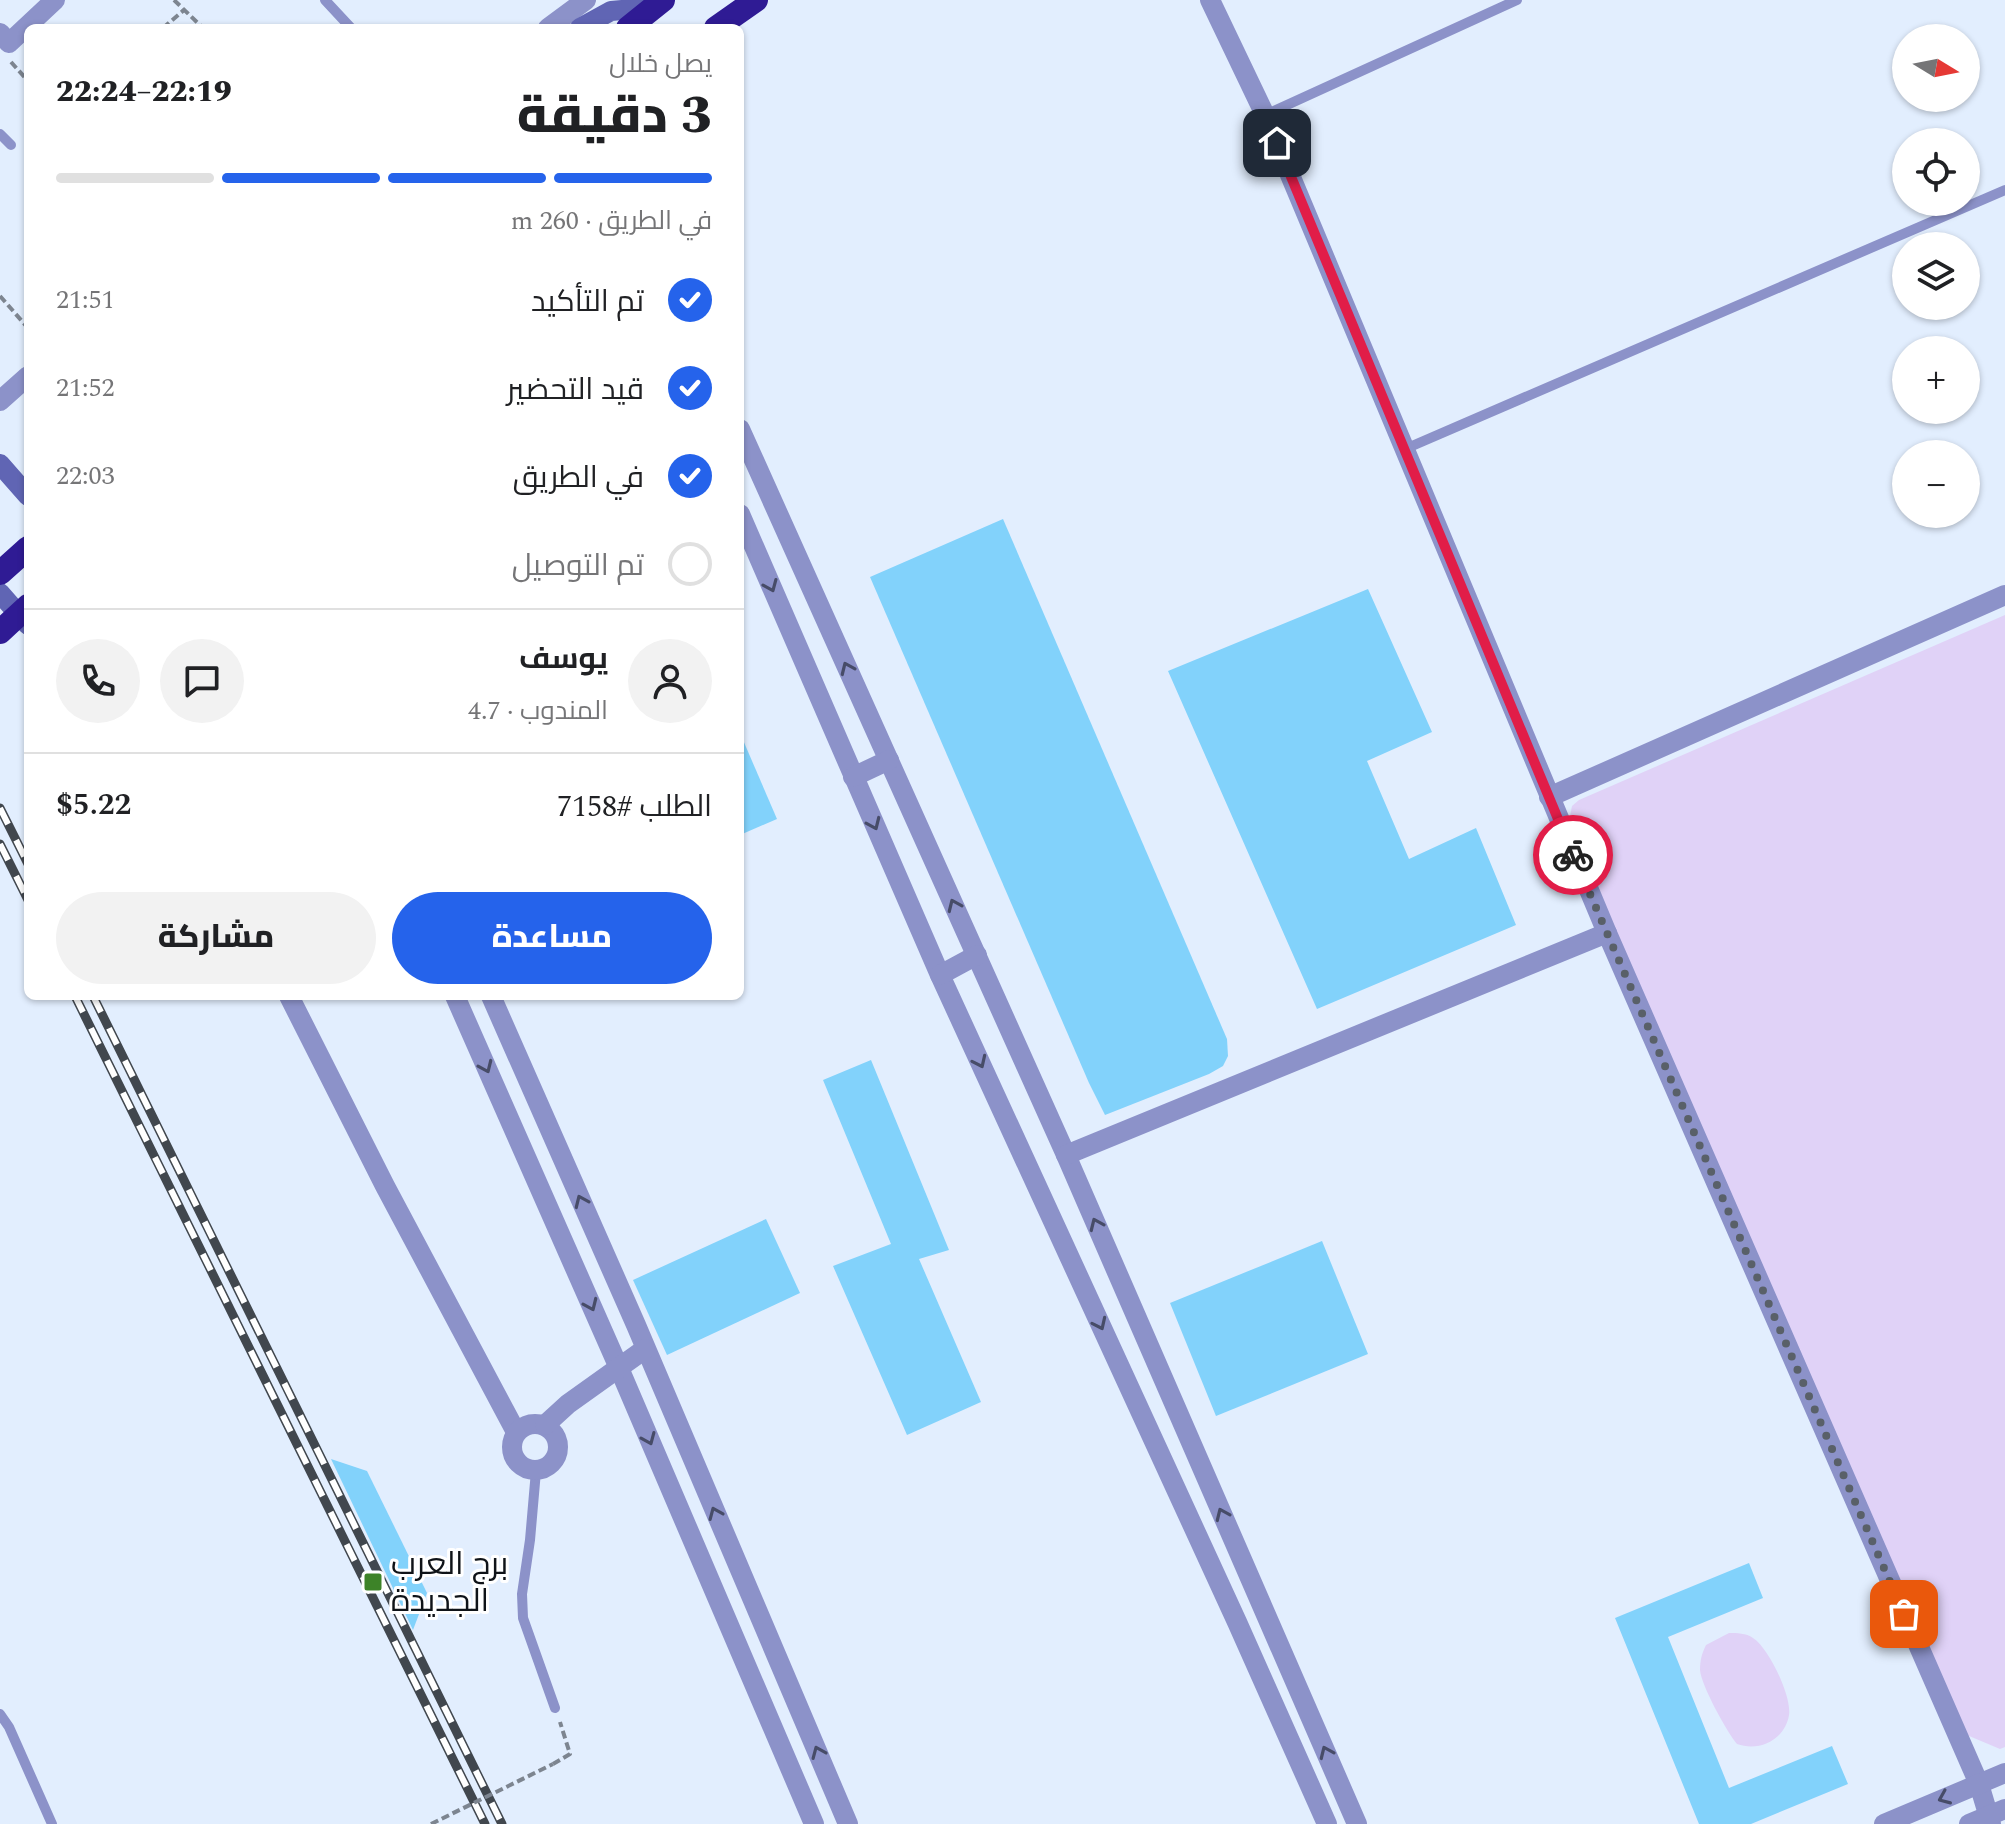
<!DOCTYPE html>
<html lang="ar">
<meta charset="utf-8">
<style>
:root{--surface:#fff;--page:#f2f2f2;--text:#202124;--muted:#757577;--line:#e0e0e0;--accent:#2563eb}
body{margin:0;font-family:Spectral,Cairo,serif;background:var(--page);color:var(--text);direction:rtl;height:100vh;display:flex;flex-direction:column;font-size:30px;white-space:nowrap}
*{box-sizing:border-box;margin:0}
p{font-size:26px;color:var(--muted)}
.icon{flex:none;width:44px;height:44px;fill:none;stroke:currentColor;stroke-width:2;stroke-linecap:round;stroke-linejoin:round}
.map{position:relative;flex:1;overflow:hidden;direction:ltr}
.details{position:absolute;left:24px;top:24px;width:720px;height:976px;display:flex;flex-direction:column;background:var(--surface);border-radius:12px;box-shadow:0 2px 6px #0004;direction:rtl}
.details>*{flex:none}
.needle{width:52px;rotate:100deg}
.buttons{position:absolute;left:1892px;top:24px;display:grid;gap:16px}
.buttons a{display:grid;place-items:center;width:88px;height:88px;border-radius:50%;background:var(--surface);box-shadow:0 2px 6px #0004;font-size:40px}
.pin{position:absolute;display:grid;place-items:center;width:68px;height:68px;color:#fff;margin:-34px;border-radius:16px;box-shadow:0 4px 12px #0006}
.courier{position:absolute;display:grid;place-items:center;width:80px;height:80px;margin:-40px;border:6px solid #e11d48;border-radius:50%;background:#fff;color:#222;box-shadow:0 2px 10px #0007}
.head em{font-style:normal;font-weight:800}
.head div{display:flex;flex-direction:column-reverse}
.head{display:flex;align-items:center;justify-content:space-between;height:136px;padding:0 32px}
h1{font-size:52px;font-weight:800;line-height:60px}
.bar{display:grid;grid-template-columns:repeat(4,1fr);gap:12px 8px;align-content:center;height:96px;padding:0 32px}
.bar i{height:10px;border-radius:6px;background:var(--line)}
.bar .selected{background:var(--accent)}
.bar p{grid-column:span 4}
.line{display:flex;align-items:center;gap:20px;padding:0 32px;border-top:2px solid var(--line)}
.line div{flex:1}
.round{display:grid;place-items:center;flex:none;width:84px;height:84px;border-radius:42px;background:var(--page)}
ol{padding:0 32px;list-style:none}
li{display:flex;align-items:center;gap:24px;height:88px}
li p{margin-inline-start:auto}
li .icon{padding:8px;border-radius:50%;background:var(--accent);color:#fff;stroke-width:4}
li:last-child{color:var(--muted)}
li i{width:44px;height:44px;border:4px solid var(--line);border-radius:50%}
.cta{display:flex;gap:16px;margin-top:auto;padding:16px 32px}
.cta a{flex:1;height:92px;border-radius:48px;background:var(--accent);color:#fff;font-size:32px;font-weight:800;line-height:92px;text-align:center}
.cta a+a{background:var(--page);color:var(--text)}
.map>svg:first-child{display:block}
.green{fill:#e0d2f7}
.building{fill:#82d2fb}
.lines{fill:none;stroke-linecap:round;stroke-linejoin:round}
.path{stroke:#7d8590;stroke-width:4;stroke-dasharray:8 4;stroke-linecap:butt}
.lane{stroke:#8c92c9;stroke-width:10}
.street{stroke:#8c92c9;stroke-width:20}
.secondary{stroke:#6065b4;stroke-width:20}
.highway{stroke:#2f1b94;stroke-width:24}
.rail-casing{stroke:#41474e;stroke-width:9}
.rail{stroke:#fff;stroke-width:6;stroke-dasharray:18;stroke-linecap:butt}
.path-bridge{stroke:#7d8590;stroke-width:4;stroke-dasharray:8 4;stroke-linecap:butt}
.highway-bridge{stroke:#2f1b94;stroke-width:24}
.oneway{stroke:#474c68}
.done{stroke:#596068;stroke-width:8;stroke-dasharray:0 14.4}
.route{stroke:#e11d48;stroke-width:10}
.poi-dot{fill:#3d8328;stroke:#fff;stroke-width:3}
.labels{text-anchor:middle;dominant-baseline:central;stroke-width:6;stroke-linejoin:round;paint-order:stroke}
.poi-label{font-size:32px;fill:#0f1318;stroke:#fff;text-anchor:start}
</style>
<div class="map">
<svg width="2005" height="1824" viewBox="0 0 2005 1824">
<rect width="100%" height="100%" fill="#e2eefe"/>
<!-- green -->
<g class="green">
<polygon points="2005,615 2005,1747 2000,1749 1962,1733 1569,822 1572,806 1579,800"/>
<path d="M1729 1633C1737 1633 1746 1633 1753 1638 1769 1648 1792 1697 1789 1715 1785 1740 1759 1752 1737 1744 1727 1732 1701 1685 1700 1670 1700 1660 1702 1653 1706 1645Z"/>
</g>
<!-- building -->
<g class="building">
<polygon points="1003,519 1227,1039 1228,1056 1223,1066 1209,1074 1105,1115 1089,1083 870,577"/>
<polygon points="1368,589 1432,732 1367,761 1409,859 1476,828 1516,925 1317,1009 1168,671"/>
<polygon points="740,733 777,819 740,835"/>
<polygon points="871,1060 949,1250 919,1259 981,1402 907,1435 833,1266 891,1244 823,1080"/>
<polygon points="766,1219 800,1293 667,1355 633,1280"/>
<polygon points="1322,1241 1368,1354 1216,1416 1170,1303"/>
<polygon points="331,1459 367,1471 427,1593 413,1630"/>
<polygon points="1749,1563 1763,1598 1668,1637 1729,1788 1832,1746 1848,1784 1751,1824 1699,1824 1615,1618"/>
</g>
<g class="lines">
<!-- path -->
<g class="path">
<polyline points="174,0 203,28"/>
<polyline points="163,28 184,10"/>
<polyline points="11,62 28,81"/>
<polyline points="0,296 28,328"/>
<polyline points="553,1764 570,1754 560,1722"/>
</g>
<!-- lane -->
<g class="lane">
<polyline points="325,0 351,28"/>
<polyline points="1265,115 1517,0"/>
<polyline points="0,134 11,145"/>
<polyline points="1405,449 2005,190"/>
<polyline points="536,1471 530,1540 522,1594 523,1618 555,1708"/>
<polyline points="0,1714 9,1727 52,1824"/>
</g>
<!-- street -->
<g class="street">
<polyline points="1210,0 1265,115 1607,933 1979,1784 1991,1824"/>
<polyline points="548,28 586,0"/>
<polyline points="0,33 9,43 55,0"/>
<polyline points="0,401 28,376"/>
<polyline points="740,429 1066,1155 1357,1824"/>
<polyline points="740,514 940,975 1237,1622 1327,1824"/>
<polyline points="853,777 889,760"/>
<polyline points="1549,797 2005,595"/>
<polyline points="940,975 977,955"/>
<polyline points="289,996 385,1186 516,1432"/>
<polyline points="455,996 619,1368 814,1824"/>
<polyline points="491,996 636,1325 848,1824"/>
<polyline points="1066,1155 1607,933"/>
<circle cx="535" cy="1447" r="23"/>
<polyline points="545,1425 568,1404 645,1349"/>
<polyline points="1884,1824 2005,1773"/>
<polyline points="1969,1824 2005,1809"/>
</g>
<!-- secondary -->
<g class="secondary">
<polyline points="580,28 611,11 654,7"/>
<polyline points="0,464 28,496"/>
<polyline points="0,593 28,625"/>
</g>
<!-- highway -->
<g class="highway">
<polyline points="628,28 663,0"/>
<polyline points="716,28 756,0"/>
<polyline points="0,573 28,548"/>
</g>
<!-- rail casing -->
<g class="rail-casing">
<g id="rail">
<polyline points="0,808 28,864"/>
<polyline points="0,844 28,900"/>
<polyline points="75,996 485,1824"/>
<polyline points="93,996 502,1824"/>
</g>
</g>
<!-- rail -->
<use href="#rail" class="rail"/>
<!-- path-bridge -->
<polyline class="path-bridge" points="431,1824 553,1764"/>
<!-- highway-bridge -->
<polyline class="highway-bridge" points="0,632 28,606"/>
</g>
<!-- one-way arrows -->
<defs><path id="oneway-chevron" d="M-2-3.5L2.5 0L-2 3.5" fill="none" stroke-width="1.6" stroke-linecap="round" stroke-linejoin="round" transform="scale(2)"/></defs>
<g class="oneway">
<use href="#oneway-chevron" transform="translate(771 586) rotate(67)"/>
<use href="#oneway-chevron" transform="translate(847 668) rotate(-114)"/>
<use href="#oneway-chevron" transform="translate(874 824) rotate(66)"/>
<use href="#oneway-chevron" transform="translate(954 905) rotate(-114)"/>
<use href="#oneway-chevron" transform="translate(980 1062) rotate(65)"/>
<use href="#oneway-chevron" transform="translate(486 1067) rotate(66)"/>
<use href="#oneway-chevron" transform="translate(581 1201) rotate(-114)"/>
<use href="#oneway-chevron" transform="translate(1096 1224) rotate(-114)"/>
<use href="#oneway-chevron" transform="translate(591 1305) rotate(66)"/>
<use href="#oneway-chevron" transform="translate(1100 1324) rotate(65)"/>
<use href="#oneway-chevron" transform="translate(649 1439) rotate(67)"/>
<use href="#oneway-chevron" transform="translate(715 1513) rotate(-113)"/>
<use href="#oneway-chevron" transform="translate(1222 1514) rotate(-114)"/>
<use href="#oneway-chevron" transform="translate(818 1752) rotate(-113)"/>
<use href="#oneway-chevron" transform="translate(1326 1752) rotate(-114)"/>
<use href="#oneway-chevron" transform="translate(1944 1798) rotate(157)"/>
</g>
<g class="lines">
<!-- done -->
<polyline class="done" points="1573,855 1904,1614"/>
<!-- route -->
<polyline class="route" points="1277,143 1573,855"/>
</g>
<!-- markers -->
<rect class="poi-dot" x="363" y="1572" width="20" height="20" rx="4"/>
<g class="labels">
<!-- poi labels -->
<g class="poi-label">
<text x="391" y="1564">برج العرب<tspan x="391" dy="37">الجديدة</tspan></text>
</g>
</g>
</svg>
<div class="buttons">
<a><svg class="needle" viewBox="-14 -14 28 28"><path d="M0-13l5 13h-10z" fill="#e53935"/><path d="M0 13l5-13h-10z" fill="#757577"/></svg></a>
<a><svg class="icon" aria-label="locate" viewBox="0 0 24 24"><circle cx="12" cy="12" r="6"/><path d="M12 2v4M12 18v4M2 12h4M18 12h4"/></svg></a>
<a><svg class="icon" aria-label="layers" viewBox="0 0 24 24"><path d="M12 4l9 5-9 5-9-5zM3 14l9 5 9-5"/></svg></a>
<a>+</a>
<a>−</a>
</div>
<div class="pin" style="left:1904px;top:1614px;background:#ea580c"><svg class="icon" aria-label="bag" viewBox="0 0 24 24"><path d="M5 8h14l-1 12H6zM9 8a3 3 0 0 1 6 0"/></svg></div>
<div class="pin" style="left:1277px;top:143px;background:#1f2937"><svg class="icon" aria-label="home" viewBox="0 0 24 24"><path d="M3 11l9-7 9 7M6 9v11h12V9"/></svg></div>
<div class="courier" style="left:1573px;top:855px"><svg class="icon" aria-label="bike" viewBox="0 0 24 24"><circle cx="6" cy="16" r="4"/><circle cx="18" cy="16" r="4"/><path d="M6 16l4-8h5l3 8M10 8l3 8H6M13 5h3"/></svg></div>
<section class="details">
<div class="head"><div><h1>3 دقيقة</h1><p>يصل خلال</p></div><em>22:19–22:24</em></div>
<div class="bar"><i class="selected"></i><i class="selected"></i><i class="selected"></i><i></i><p>في الطريق · 260 m</p></div>
<ol>
<li><svg class="icon" aria-label="check" viewBox="0 0 24 24"><path d="M5 12l5 5 9-10"/></svg>تم التأكيد<p>21:51</p></li>
<li><svg class="icon" aria-label="check" viewBox="0 0 24 24"><path d="M5 12l5 5 9-10"/></svg>قيد التحضير<p>21:52</p></li>
<li><svg class="icon" aria-label="check" viewBox="0 0 24 24"><path d="M5 12l5 5 9-10"/></svg>في الطريق<p>22:03</p></li>
<li><i></i>تم التوصيل</li>
</ol>
<div class="line" style="height:144px"><a class="round"><svg class="icon" aria-label="person" viewBox="0 0 24 24"><circle cx="12" cy="8" r="4"/><path d="M4 21q1-7 8-7t8 7"/></svg></a><div><b>يوسف</b><p>المندوب · 4.7</p></div><a class="round"><svg class="icon" aria-label="chat" viewBox="0 0 24 24"><path d="M4 5h16v11H9l-5 4z"/></svg></a><a class="round"><svg class="icon" aria-label="phone" viewBox="0 0 24 24"><path d="M5 4h4l2 5-3 2q2 4 5 5l2-3 5 2v4C11 20 4 13 5 4z"/></svg></a></div>
<div class="line" style="height:104px"><div>الطلب #7158</div><b>$5.22</b></div>
<div class="cta"><a>مساعدة</a><a>مشاركة</a></div>
</section>
</div>
